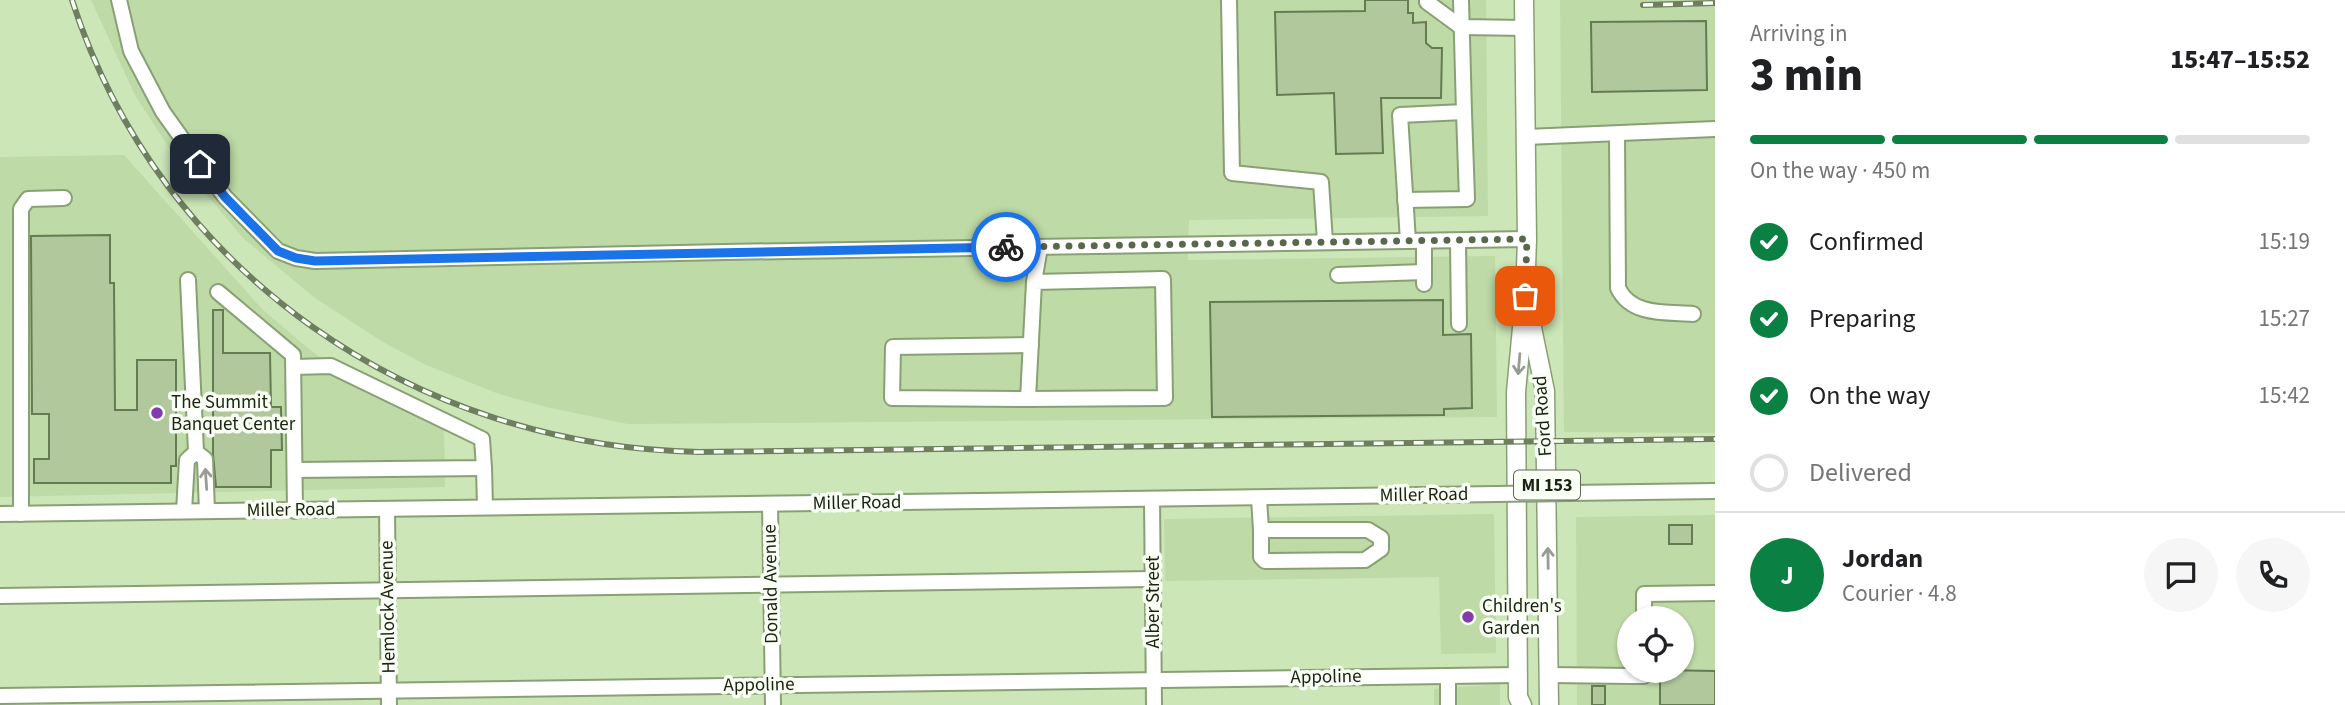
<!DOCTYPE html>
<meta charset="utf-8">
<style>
:root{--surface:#fff;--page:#f6f6f6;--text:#202124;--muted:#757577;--line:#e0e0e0;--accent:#0b8043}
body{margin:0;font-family:"Source Sans 3",sans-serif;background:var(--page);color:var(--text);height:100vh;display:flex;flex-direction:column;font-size:26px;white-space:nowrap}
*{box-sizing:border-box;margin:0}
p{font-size:23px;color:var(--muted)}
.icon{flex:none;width:38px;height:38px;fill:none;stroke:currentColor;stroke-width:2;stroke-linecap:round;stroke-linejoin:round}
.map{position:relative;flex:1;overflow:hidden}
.side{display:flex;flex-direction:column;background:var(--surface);width:630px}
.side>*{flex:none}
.buttons{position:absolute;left:1617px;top:606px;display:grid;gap:14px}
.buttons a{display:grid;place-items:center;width:77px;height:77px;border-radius:50%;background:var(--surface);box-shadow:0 2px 5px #0004;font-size:35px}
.pin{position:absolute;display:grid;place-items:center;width:60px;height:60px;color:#fff;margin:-30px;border-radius:14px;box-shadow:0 4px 10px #0006}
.courier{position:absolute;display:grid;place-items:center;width:70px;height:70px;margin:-35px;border:5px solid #1a73e8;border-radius:50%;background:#fff;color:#222;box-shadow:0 2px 9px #0007}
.summary em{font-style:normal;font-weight:800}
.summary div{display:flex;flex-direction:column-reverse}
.summary{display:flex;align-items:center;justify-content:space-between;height:119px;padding:0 35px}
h1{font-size:46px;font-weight:800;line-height:52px}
.bar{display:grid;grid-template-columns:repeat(4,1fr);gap:10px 7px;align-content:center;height:84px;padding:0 35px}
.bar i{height:9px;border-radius:5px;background:var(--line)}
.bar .active{background:var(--accent)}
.bar p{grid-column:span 4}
.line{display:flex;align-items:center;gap:18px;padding:0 35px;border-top:2px solid var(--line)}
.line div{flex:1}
.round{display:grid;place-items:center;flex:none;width:74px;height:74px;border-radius:37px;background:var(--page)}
ol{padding:0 35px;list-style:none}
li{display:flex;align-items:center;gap:21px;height:77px}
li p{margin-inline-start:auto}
li .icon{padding:7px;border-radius:50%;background:var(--accent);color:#fff;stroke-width:4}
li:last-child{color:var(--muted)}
li i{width:38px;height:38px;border:4px solid var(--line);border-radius:50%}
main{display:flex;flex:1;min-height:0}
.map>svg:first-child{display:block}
.built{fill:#bedaa6;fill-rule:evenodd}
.building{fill:#b0c89b;stroke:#657b51;stroke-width:2}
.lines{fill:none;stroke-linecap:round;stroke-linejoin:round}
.minor-casing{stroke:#89a074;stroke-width:18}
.major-casing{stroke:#89a074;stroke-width:21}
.minor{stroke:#fff;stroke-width:14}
.major{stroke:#fff;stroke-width:18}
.rail-casing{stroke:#6e7f60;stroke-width:6}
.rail{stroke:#fafff6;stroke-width:3.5;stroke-dasharray:10;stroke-linecap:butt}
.minor-bridge-casing{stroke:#89a074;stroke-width:18;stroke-linecap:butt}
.minor-bridge{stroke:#fff;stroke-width:14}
.oneway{stroke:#989c95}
.done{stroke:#59684c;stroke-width:7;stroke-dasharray:0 12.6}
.route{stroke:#1a73e8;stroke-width:9}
.poi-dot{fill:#843bad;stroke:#fafff6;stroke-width:2.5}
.labels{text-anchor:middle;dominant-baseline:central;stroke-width:7;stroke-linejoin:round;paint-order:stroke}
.shield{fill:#fafff6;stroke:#5e6657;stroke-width:2}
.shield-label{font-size:18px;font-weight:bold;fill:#1b2413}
.poi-label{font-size:19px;fill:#1b2413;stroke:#fafff6;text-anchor:start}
.street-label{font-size:19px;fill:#1b2413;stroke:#fafff6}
</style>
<main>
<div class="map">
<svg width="1715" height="705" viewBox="0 0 1715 705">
<rect width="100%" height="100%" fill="#cce6b7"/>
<!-- built -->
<g class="built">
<polygon points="91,0 1486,0 1488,216 1189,220 1188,260 1495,256 1497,417 628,424 546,407 499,394 426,365 383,342 315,298 244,239 175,157 135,95"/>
<polygon points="1560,0 1715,0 1715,433 1564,432"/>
<polygon points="124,155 262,309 303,344 341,374 444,428 445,487 0,497 0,157"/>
<polygon points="1494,514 1496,653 1441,654 1439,577 1165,581 1164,519"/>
<path d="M1715 515V705H1577L1576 517ZM1629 618H1682V670H1629Z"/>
<polygon points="1500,684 1500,705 1434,705 1434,689"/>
</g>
<!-- building -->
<g class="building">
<polygon points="1365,0 1408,0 1408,13 1413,13 1413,23 1426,22 1426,43 1432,48 1442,48 1441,98 1381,98 1383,153 1336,154 1334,93 1277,95 1275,12 1365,11"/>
<polygon points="1706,21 1707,90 1592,92 1591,22"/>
<polygon points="110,235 110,283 114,283 115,410 137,410 137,360 176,360 176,466 171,466 171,483 34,483 34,459 49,459 49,414 32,414 31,236"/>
<polygon points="1443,300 1443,335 1471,334 1472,408 1444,409 1444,415 1212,417 1210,302"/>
<polygon points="213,310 223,310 223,353 270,353 271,407 281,407 282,450 271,450 271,487 216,487 213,454"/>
<rect x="1669" y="525" width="23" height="19"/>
<polygon points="1660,670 1715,671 1715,705 1660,705"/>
<rect x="1592" y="686" width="13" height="19"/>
</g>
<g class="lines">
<!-- minor casing -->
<g class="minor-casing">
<g id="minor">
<polyline points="119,0 131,51 163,112 188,147 225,197 278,251 296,258 315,261 725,252 1527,239"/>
<polyline points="1229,0 1232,173 1321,182 1325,242"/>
<polyline points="1427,0 1427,2 1461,27 1525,28"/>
<path d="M1617 135 1618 288C1631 316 1666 312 1693 314"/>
<polyline points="1526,137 1715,129"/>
<polyline points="1405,200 1467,199 1464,112"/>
<polyline points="1408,241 1400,115 1464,112 1461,0"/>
<polyline points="1424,241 1424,284"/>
<polyline points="1458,241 1459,324"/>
<polyline points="1338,275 1424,272"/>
<polyline points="188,280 196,452"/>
<polyline points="1034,282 1163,279 1165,398 1028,399 1034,282 1040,247"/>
<polyline points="218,292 293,355 295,511"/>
<polyline points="294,367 331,366 482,439 484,468 295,470"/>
<polyline points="1028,399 892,398 893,347 1031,345"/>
<polyline points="196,452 205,459 207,511"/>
<polyline points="484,468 485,507"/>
<polyline points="1569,493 1715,491"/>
<polyline points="1259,498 1261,530"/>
<polyline points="1152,499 1154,705"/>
<polyline points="770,504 773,705"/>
<polyline points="387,509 389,705"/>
<polyline points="184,511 187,460 196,452"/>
<polyline points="0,514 1498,494"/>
<polyline points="21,514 21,209 28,199 64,198"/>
<polygon points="1261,530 1368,530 1381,538 1381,549 1365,560 1265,561 1261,557"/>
<polyline points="0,596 1152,579"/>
<polyline points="1644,618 1644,594 1715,593"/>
<polyline points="1550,675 1632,676 1644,676 1644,670"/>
<polyline points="0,696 1518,675"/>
<polyline points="1448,705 1448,676"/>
</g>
</g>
<!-- major casing -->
<g class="major-casing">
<g id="major">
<polyline points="1529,313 1545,391 1549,705"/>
<polyline points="1522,705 1518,697 1516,392 1525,296 1527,239 1524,0"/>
</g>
</g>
<!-- minor -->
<use href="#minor" class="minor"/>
<!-- major -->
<use href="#major" class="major"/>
<!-- rail casing -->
<g class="rail-casing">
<g id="rail">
<path d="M72 0C160 273 415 447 699 452L1715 439"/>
<polyline points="1643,5 1715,3"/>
</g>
</g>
<!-- rail -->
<use href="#rail" class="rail"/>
<!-- minor-bridge casing -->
<g class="minor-bridge-casing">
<polyline id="minor-bridge" points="1498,494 1569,493"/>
</g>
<!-- minor-bridge -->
<use href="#minor-bridge" class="minor-bridge"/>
</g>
<!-- one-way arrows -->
<defs><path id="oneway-shaft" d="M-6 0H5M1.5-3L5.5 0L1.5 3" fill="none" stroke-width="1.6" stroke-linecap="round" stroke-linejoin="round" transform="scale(1.75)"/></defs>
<g class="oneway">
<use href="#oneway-shaft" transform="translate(1519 364) rotate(95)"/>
<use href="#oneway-shaft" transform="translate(206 479) rotate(-94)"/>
<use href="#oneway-shaft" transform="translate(1548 558) rotate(-91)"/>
</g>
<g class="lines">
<!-- done -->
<polyline class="done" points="1006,247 1527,239 1525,296"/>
<!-- route -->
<polyline class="route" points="200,164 225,197 278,251 296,258 315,261 1006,247"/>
</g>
<!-- markers -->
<g class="poi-dot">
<circle cx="157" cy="413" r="7"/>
<circle cx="1468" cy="617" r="7"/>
</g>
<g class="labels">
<!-- shield labels -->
<rect class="shield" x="1514" y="470.5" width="66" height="29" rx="5"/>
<g class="shield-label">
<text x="1547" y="485">MI 153</text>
</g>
<!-- poi labels -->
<g class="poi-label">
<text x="171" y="402">The Summit<tspan x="171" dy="22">Banquet Center</tspan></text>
<text x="1482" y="606">Children's<tspan x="1482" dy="22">Garden</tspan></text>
</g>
<!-- street labels -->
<g class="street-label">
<text transform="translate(1543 416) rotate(-94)">Ford Road</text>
<text transform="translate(1424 495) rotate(-1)">Miller Road</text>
<text transform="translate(857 503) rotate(-1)">Miller Road</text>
<text transform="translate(291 510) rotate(-1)">Miller Road</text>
<text transform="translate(771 584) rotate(-91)">Donald Avenue</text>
<text transform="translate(1153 602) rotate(-90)">Alber Street</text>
<text transform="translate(388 607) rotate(-91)">Hemlock Avenue</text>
<text transform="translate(1326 677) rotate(-1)">Appoline</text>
<text transform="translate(759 685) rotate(-1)">Appoline</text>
</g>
</g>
</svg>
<div class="buttons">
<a><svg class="icon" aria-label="locate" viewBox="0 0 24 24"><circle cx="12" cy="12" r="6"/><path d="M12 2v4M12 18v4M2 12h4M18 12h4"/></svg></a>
</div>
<div class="pin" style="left:1525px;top:296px;background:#ea580c"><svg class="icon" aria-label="bag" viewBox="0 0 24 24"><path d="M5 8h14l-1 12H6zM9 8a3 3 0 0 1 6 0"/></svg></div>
<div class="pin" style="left:200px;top:164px;background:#1f2937"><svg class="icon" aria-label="home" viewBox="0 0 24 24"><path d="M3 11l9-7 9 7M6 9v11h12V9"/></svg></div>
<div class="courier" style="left:1006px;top:247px"><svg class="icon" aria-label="bike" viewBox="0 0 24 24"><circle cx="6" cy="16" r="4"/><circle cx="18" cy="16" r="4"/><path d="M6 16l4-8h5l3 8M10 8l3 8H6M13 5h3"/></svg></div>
</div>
<section class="side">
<div class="summary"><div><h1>3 min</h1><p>Arriving in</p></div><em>15:47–15:52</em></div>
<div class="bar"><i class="active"></i><i class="active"></i><i class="active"></i><i></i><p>On the way · 450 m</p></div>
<ol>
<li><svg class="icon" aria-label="check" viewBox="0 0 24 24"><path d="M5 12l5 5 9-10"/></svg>Confirmed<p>15:19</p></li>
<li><svg class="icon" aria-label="check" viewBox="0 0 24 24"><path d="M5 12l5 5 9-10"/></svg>Preparing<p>15:27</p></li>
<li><svg class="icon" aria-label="check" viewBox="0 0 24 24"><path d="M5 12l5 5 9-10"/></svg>On the way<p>15:42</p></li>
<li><i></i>Delivered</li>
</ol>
<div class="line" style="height:126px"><b class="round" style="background:var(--accent);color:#fff">J</b><div><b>Jordan</b><p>Courier · 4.8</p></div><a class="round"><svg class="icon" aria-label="chat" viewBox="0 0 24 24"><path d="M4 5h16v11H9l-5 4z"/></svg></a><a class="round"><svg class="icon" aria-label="phone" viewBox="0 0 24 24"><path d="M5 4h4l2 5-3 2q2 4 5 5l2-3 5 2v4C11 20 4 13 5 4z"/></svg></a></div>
</section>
</main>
